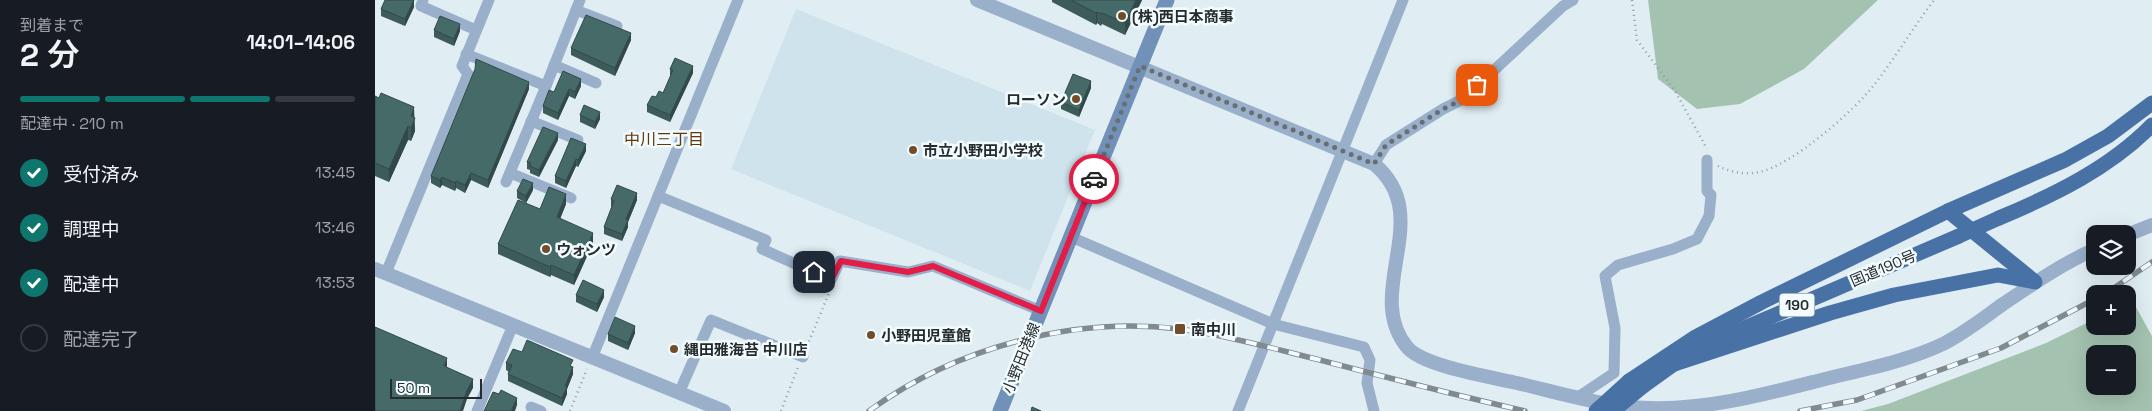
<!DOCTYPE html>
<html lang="ja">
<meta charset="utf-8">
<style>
:root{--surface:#171b24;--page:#242831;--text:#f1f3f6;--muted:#9ea1a6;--line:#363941;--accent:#0f766e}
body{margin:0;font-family:"Space Grotesk","Noto Sans JP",sans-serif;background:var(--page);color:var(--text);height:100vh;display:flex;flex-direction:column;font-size:19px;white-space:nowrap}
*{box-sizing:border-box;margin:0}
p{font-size:16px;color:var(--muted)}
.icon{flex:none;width:28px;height:28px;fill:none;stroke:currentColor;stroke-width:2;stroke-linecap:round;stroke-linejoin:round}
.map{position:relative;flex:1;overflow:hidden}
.sheet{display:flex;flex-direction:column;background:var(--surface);width:375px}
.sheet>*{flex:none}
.fabs{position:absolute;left:1711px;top:225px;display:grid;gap:10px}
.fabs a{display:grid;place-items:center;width:50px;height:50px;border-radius:10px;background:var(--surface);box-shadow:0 5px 20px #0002;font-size:25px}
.scale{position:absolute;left:15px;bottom:12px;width:92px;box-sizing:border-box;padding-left:5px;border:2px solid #262b2d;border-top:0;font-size:14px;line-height:18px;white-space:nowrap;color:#262b2d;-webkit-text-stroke:4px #f2fbfe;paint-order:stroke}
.pin{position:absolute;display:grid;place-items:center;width:42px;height:42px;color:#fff;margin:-21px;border-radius:10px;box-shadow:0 2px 8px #0006}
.courier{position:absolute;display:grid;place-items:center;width:50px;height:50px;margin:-25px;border:4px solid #e11d48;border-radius:50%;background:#fff;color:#222;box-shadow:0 1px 6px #0007}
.overview em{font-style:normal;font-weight:600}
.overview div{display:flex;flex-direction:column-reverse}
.overview{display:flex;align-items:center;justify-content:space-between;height:85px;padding:0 20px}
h1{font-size:32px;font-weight:600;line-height:38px}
.bar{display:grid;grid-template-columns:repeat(4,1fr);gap:8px 5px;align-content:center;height:60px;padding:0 20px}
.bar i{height:6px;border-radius:4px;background:var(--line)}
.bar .current{background:var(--accent)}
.bar p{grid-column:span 4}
ol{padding:0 20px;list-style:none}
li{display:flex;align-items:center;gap:15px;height:55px}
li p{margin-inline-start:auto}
li .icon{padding:5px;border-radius:50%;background:var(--accent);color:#fff;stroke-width:4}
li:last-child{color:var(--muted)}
li i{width:28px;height:28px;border:2px solid var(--line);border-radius:50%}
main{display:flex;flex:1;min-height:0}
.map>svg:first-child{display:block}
.built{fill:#cee3ec}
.forest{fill:#a3c2af;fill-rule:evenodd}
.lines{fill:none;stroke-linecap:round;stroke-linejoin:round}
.path{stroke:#949ea3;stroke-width:2.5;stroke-dasharray:1 4;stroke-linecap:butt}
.minor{stroke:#9aafca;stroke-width:11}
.tertiary{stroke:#9aafca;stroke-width:14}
.secondary{stroke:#7291b8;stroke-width:15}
.trunk{stroke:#4871a5;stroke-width:15}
.rail-casing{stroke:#818a8e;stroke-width:5.5}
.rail{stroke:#f2fbfe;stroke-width:4;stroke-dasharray:11;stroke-linecap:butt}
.trunk-bridge{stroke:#4871a5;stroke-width:15}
.wall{fill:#3c5b59}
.shaded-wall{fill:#314a49}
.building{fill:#466a68;stroke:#314a49}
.done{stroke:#676f73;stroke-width:5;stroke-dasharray:0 9}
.route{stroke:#e11d48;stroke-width:6}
.poi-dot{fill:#734d2a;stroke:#f2fbfe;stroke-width:2}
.labels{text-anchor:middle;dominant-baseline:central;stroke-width:5;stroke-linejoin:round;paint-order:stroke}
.shield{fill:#f2fbfe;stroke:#63696c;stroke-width:1}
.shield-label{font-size:14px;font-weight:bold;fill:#262b2d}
.poi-label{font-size:15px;font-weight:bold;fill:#262b2d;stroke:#f2fbfe;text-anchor:start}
.street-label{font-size:15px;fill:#262b2d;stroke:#f2fbfe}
.neighbourhood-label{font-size:16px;fill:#61380b;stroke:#f2fbfe}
</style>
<main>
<section class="sheet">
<div class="overview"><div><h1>2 分</h1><p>到着まで</p></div><em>14:01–14:06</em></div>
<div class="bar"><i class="current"></i><i class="current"></i><i class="current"></i><i></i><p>配達中 · 210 m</p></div>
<ol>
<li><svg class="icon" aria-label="check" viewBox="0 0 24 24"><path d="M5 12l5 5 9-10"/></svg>受付済み<p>13:45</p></li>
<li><svg class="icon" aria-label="check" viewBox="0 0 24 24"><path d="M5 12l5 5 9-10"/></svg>調理中<p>13:46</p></li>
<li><svg class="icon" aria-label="check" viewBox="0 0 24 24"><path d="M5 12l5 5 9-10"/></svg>配達中<p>13:53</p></li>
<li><i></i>配達完了</li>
</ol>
</section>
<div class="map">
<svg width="1777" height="411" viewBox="0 0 1777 411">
<rect width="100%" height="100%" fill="#e0eef4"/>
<!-- built -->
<polygon class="built" points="421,9 720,130 655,291 356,169"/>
<!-- forest -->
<g class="forest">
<polygon points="1273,0 1503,0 1429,69 1365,104 1322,109 1283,79"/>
<path d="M1757 300 1777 336V411H1486L1513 404 1671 343 1720 319V326H1752L1753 303ZM1720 354H1752V386H1720Z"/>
</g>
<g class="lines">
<!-- path -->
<g class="path">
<polyline points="1257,0 1262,40 1300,91 1332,149"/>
<path d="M1343 166C1355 172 1370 175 1384 172 1416 166 1479 111 1499 85 1520 58 1538 28 1559 0"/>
<polyline points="432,346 455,291"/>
<polyline points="195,411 212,369"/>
<polyline points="406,411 423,367"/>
</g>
<!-- minor -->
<g class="minor">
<polyline points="48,0 46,6 101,30"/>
<polyline points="201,10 242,26"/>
<polyline points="91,54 171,86 205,0"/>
<polyline points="179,65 221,83"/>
<polyline points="156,121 203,140"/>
<polyline points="999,164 1011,145 1068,109 1088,99 1188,6 1198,0"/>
<polyline points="135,173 196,198"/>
<polyline points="131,182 171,86"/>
<polyline points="283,196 391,240 387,249 456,280 465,261 533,272 558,266 666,311"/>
<polyline points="696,237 898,324 989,347 995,360 992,383 999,411"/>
<polyline points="11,273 93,74 87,66 114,0"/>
<polyline points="217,358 363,0"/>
<polyline points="304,393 336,320 428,357"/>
<polyline points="1203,397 1239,373 1240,328 1230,276 1243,265 1298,249 1322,239 1334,216 1336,195 1332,191 1332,160"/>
<polyline points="156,407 166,411"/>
<polyline points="102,411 138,325"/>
<polyline points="863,411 1028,0"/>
</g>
<!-- tertiary -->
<g class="tertiary">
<path d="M602 0 999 164C1062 216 987 292 1032 347 1047 366 1116 377 1142 383 1185 393 1230 407 1274 408 1337 410 1398 392 1458 377 1496 368 1535 360 1570 343 1591 332 1609 318 1628 304 1658 284 1687 264 1720 249"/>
<polyline points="1752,235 1777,225"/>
<polyline points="0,269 349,411"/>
</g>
<!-- secondary -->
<polyline class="secondary" points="625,411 792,0"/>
<!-- trunk -->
<g class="trunk">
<polyline points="1573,211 1659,281"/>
<path d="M1624 218C1679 195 1735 168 1777 125"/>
<polyline points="1299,364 1455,313 1519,295 1623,275 1660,282"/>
<polyline points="1254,381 1319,338 1387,302 1573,211 1690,160 1733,136 1777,103"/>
<polyline points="1267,387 1299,364 1344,339 1584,236"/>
</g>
<!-- rail casing -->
<g class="rail-casing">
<g id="rail">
<polyline points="1730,294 1777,262"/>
<path d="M494 411C580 348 697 316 804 329 850 335 896 348 941 359 1010 377 1080 395 1150 411"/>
<polyline points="1425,411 1482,400 1626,348 1720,299"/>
</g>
</g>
<!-- rail -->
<use href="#rail" class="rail"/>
<!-- trunk-bridge -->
<g class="trunk-bridge">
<polyline points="1584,236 1624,218"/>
<polyline points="1221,411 1254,381"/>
<polyline points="1238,411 1267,387"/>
</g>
</g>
<!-- wall -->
<g class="wall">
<polygon points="39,0 39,7 30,26 6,16 6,9"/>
<polygon points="677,0 767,0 750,35 727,24 726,26 722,23 721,25 677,2"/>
<polygon points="59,30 85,31 79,46 59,37"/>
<polygon points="256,40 240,76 196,55 196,48"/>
<polygon points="295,69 318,73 295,122 272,112 272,105 281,97 288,93 296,76 295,76"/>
<polygon points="206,86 200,99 194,96 183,120 168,113 168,106 179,92"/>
<polygon points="716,88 704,117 686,109 686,102"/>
<polygon points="154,89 113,188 96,180 90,193 81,188 80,191 67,185 65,188 56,183 56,176"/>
<polygon points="0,96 39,117 40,131 36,141 33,140 14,182 0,176"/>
<polygon points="205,115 225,119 220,129 205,122"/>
<polygon points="183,140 164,177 155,173 155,170 152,169 152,162"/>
<polygon points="211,151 203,167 201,166 191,188 180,183 180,176"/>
<polygon points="158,190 151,203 142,198 142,191"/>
<polygon points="236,199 262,200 253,222 253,227 247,241 229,234 229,227 237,207 236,206"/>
<polygon points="191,204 185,218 218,243 199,285 176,275 175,277 123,254 123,244 165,209"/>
<polygon points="201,295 229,297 222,312 201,302"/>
<polygon points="260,333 253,350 233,341 233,334"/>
<polygon points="147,352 198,367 198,374 192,389 192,394 187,406 133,381 133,374 134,372 131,370 131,363"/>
</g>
<!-- shaded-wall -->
<g class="shaded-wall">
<polygon points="39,0 39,7 30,26 30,19"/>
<polygon points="761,0 767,0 750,35 750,23"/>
<polygon points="722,12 722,23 721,25 721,13"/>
<polygon points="85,24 85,31 79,46 79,39"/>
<polygon points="256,33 256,40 240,76 240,68"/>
<polygon points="318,66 318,73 295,122 295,115"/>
<polygon points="206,79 206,86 200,99 200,92"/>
<polygon points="716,81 716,88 704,117 704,110"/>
<polygon points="154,82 154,89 113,188 113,180"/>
<polygon points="194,89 194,96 183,120 183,113"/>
<polygon points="39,107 40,131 36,141 36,116"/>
<polygon points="225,112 225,119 220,129 220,122"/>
<polygon points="33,126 33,140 14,182 14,169"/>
<polygon points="183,133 183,140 164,177 164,170"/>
<polygon points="211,144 211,151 203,167 203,160"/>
<polygon points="201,159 201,166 191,188 191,181"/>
<polygon points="96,173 96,180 90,193 90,185"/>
<polygon points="67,177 67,185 65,188 65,180"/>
<polygon points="81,181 81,188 80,191 80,183"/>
<polygon points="158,183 158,190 151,203 151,196"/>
<polygon points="262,193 262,200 253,222 253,227 247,241 247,234 251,219"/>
<polygon points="191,194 191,204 182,227 182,217"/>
<polygon points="218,233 218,243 199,285 199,275"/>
<polygon points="176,265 176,275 175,277 175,267"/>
<polygon points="229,290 229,297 222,312 222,304"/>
<polygon points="260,326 260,333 253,350 253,343"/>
<polygon points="72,358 72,367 69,366"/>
<polygon points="198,367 198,374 192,389 192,394 187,406 187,398 190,386"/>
<polygon points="98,379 98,388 92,399 88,411 85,411 92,390"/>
<polygon points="142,398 142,405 140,411 136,411"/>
</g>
<!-- building -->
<g class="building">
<polygon points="10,0 39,0 30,19 6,9"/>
<polygon points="696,0 761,0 750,23 727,13 726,14 722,12 721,13"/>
<polygon points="211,15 256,33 240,68 196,48"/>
<polygon points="65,16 85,24 79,39 59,30"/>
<polygon points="300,58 318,66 295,115 272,105 277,96 281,97 284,91 288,93 298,70 295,69"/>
<polygon points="101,59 154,82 113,180 96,173 90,185 81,181 80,183 67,177 65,180 56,176 100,69"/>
<polygon points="188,71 206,79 200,92 194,89 183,113 168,106 174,90 179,92"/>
<polygon points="698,74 716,81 704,110 686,102"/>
<polygon points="6,93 39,107 36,116 40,118 36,128 33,126 14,169 0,163 0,96 4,98"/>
<polygon points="209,105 225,112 220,122 205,115"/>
<polygon points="168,127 183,133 164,170 155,166 156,163 152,162"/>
<polygon points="196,138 211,144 203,160 201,159 191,181 180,176"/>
<polygon points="148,179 158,183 151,196 142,191"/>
<polygon points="242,185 262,193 251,219 253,220 247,234 229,227 239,201 236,199"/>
<polygon points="174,187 191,194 182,217 218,233 199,275 176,265 175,267 123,244 143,200 165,209"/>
<polygon points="208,280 229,290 222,304 201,295"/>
<polygon points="240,317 260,326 253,343 233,334"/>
<polygon points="0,327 72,358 69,366 98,379 92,390 85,411 0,411"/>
<polygon points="152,340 198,360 195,366 198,367 190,386 192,387 187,398 133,374 137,365 131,363 138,349 147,352"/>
<polygon points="126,390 142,398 136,411 109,411 118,392 124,394"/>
<polygon points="657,407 666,411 656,411"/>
</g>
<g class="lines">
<!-- done -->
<polyline class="done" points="719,179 765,66 999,164 1011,145 1068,109 1088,99 1102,85"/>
<!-- route -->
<polyline class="route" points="439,272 456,280 466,261 533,272 558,266 666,311 719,179"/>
</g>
<!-- markers -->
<g class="poi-dot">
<circle cx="747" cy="16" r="5"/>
<circle cx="701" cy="99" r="5"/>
<circle cx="538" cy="150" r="5"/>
<circle cx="171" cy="249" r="5"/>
<rect x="799" y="323" width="12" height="12" rx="2.5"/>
<circle cx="496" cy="335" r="5"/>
<circle cx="299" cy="349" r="5"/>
</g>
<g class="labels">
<!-- shield labels -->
<rect class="shield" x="1404.5" y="293.5" width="35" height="23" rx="4"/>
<g class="shield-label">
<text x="1422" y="305">190</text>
</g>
<!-- poi labels -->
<g class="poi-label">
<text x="757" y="16">(株)西日本商事</text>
<text x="691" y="99" text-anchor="end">ローソン</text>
<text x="548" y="150">市立小野田小学校</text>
<text x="181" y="249">ウォンツ</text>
<text x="816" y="329">南中川</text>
<text x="506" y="335">小野田児童館</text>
<text x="309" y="349">縄田雅海苔 中川店</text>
</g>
<!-- street labels -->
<g class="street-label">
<text transform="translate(1508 268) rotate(-23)">国道190号</text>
<text transform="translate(646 358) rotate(-68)">小野田港線</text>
</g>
<!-- neighbourhood labels -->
<g class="neighbourhood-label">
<text x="289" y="139">中川三丁目</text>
</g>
</g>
</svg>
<div class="fabs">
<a><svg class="icon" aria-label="layers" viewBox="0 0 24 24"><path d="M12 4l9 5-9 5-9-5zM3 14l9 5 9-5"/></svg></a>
<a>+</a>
<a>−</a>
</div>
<div class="scale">50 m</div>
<div class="pin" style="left:1102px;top:85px;background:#ea580c"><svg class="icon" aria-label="bag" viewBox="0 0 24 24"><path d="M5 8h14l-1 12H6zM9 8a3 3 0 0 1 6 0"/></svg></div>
<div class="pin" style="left:439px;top:272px;background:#1f2937"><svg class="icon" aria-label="home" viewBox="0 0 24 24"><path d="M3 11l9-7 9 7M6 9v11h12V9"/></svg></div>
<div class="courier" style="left:719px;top:179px"><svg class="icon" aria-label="car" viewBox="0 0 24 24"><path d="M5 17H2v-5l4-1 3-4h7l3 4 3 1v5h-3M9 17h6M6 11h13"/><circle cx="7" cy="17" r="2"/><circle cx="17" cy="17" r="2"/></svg></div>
</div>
</main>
